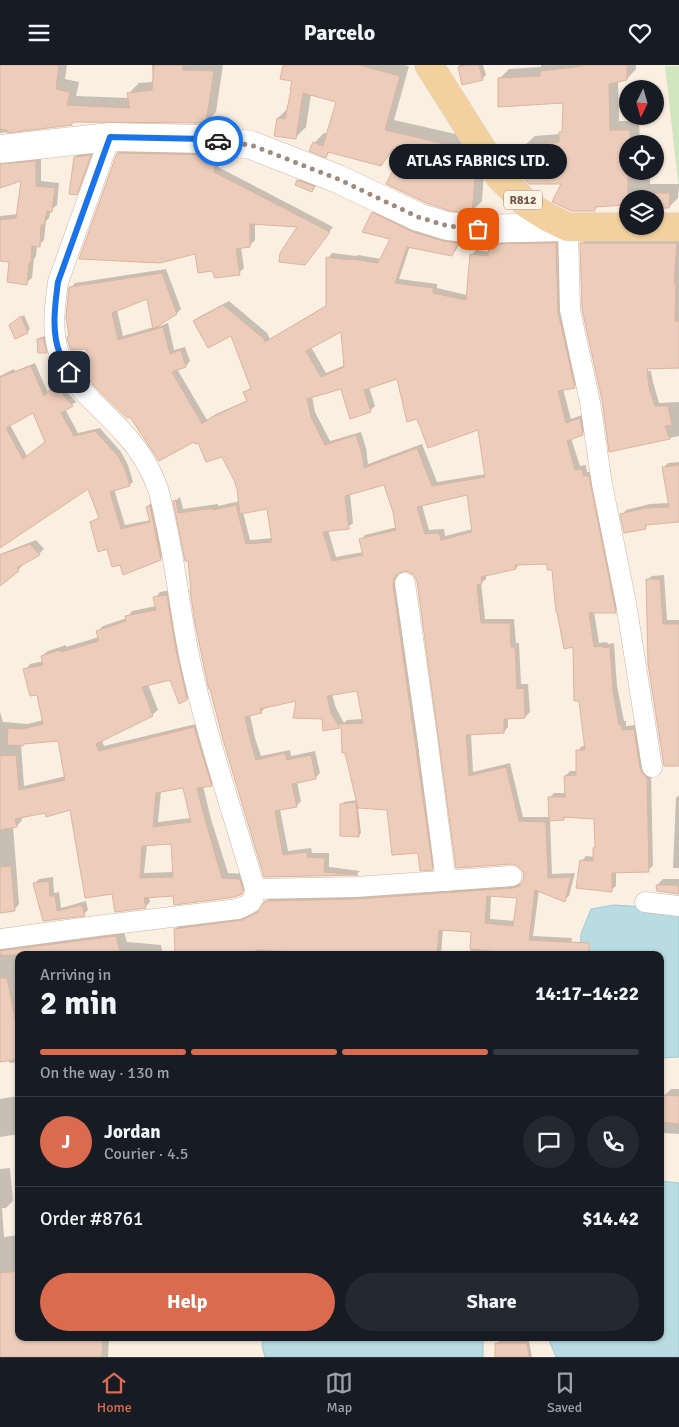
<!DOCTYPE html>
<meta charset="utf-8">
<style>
:root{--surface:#171b24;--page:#242831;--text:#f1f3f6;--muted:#9ea1a6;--line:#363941;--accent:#da6b4f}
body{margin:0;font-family:Signika,sans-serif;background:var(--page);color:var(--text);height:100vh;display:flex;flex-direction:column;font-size:19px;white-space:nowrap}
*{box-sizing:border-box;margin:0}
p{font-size:16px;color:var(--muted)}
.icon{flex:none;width:28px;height:28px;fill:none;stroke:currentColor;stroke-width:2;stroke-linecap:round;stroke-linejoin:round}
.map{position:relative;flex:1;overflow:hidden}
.panel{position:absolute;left:15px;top:886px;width:649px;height:390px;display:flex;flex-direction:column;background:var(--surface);border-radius:10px;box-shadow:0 1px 4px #0004}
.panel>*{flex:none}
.needle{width:32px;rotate:185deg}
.fabs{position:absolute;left:619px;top:15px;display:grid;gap:10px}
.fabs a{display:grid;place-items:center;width:45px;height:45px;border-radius:50%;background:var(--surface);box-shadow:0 1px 4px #0004;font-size:25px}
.pin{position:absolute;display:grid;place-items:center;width:42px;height:42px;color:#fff;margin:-21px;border-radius:10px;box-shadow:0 2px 8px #0006}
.courier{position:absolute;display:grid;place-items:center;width:50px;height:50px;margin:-25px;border:4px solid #1a73e8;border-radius:50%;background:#fff;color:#222;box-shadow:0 1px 6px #0007}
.bubble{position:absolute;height:35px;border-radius:18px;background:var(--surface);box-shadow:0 1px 4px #0004;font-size:16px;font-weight:800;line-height:35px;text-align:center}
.headline em{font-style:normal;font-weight:800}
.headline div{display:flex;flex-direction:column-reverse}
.headline{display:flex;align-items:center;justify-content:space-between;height:85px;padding:0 25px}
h1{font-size:32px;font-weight:800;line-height:38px}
.bar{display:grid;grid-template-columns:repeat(4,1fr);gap:8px 5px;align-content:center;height:60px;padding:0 25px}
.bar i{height:6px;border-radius:4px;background:var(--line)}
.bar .selected{background:var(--accent)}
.bar p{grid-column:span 4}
.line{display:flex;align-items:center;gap:12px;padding:0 25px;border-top:1px solid var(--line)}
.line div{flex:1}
.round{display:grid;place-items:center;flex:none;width:52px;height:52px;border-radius:26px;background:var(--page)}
.button{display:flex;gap:10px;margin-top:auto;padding:10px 25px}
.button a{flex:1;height:58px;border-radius:30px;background:var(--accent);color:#fff;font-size:20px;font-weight:800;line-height:58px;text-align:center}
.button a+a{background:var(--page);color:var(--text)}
header{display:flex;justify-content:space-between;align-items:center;height:65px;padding:0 25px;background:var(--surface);font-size:22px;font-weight:800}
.menu{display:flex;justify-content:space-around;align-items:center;height:70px;border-top:1px solid var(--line);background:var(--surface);font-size:14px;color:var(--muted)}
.menu a{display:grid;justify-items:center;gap:2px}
.menu .selected{color:var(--accent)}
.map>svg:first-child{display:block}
.green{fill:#d1e5c1}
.water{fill:#b8dce1;stroke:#9fcbd2}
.shadow{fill:#0003;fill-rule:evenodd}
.building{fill:#eccdbb;stroke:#deb49d;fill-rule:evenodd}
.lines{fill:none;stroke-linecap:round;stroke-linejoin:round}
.street-casing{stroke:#c9b7a9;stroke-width:21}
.secondary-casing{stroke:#ceb9a9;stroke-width:29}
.primary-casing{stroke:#d6d0cc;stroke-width:29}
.street{stroke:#fff;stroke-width:20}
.secondary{stroke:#fff;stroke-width:28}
.primary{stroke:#f3d19e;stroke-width:28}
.done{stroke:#9f8c7f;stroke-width:5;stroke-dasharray:0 9}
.route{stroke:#1a73e8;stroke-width:6}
.labels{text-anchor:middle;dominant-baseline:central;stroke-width:4;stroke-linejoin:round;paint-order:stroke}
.shield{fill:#fdf4e6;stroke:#998579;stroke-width:1}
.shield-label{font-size:12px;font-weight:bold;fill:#6e564a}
</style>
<header><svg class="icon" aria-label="menu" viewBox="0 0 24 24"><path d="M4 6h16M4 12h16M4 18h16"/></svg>Parcelo<svg class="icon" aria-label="heart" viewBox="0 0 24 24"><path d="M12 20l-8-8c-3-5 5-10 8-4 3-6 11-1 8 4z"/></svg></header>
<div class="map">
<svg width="679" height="1292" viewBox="0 0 679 1292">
<rect width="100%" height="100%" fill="#faefe1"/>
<!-- green -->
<polygon class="green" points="665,1 679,1 679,125"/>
<!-- water -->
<g class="water">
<polygon points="614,840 679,844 679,992 660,993 660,890 580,890 581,869 591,844"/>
<polygon points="660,1116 679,1118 679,1292 556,1292 548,1273 660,1272"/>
<polygon points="263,1273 483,1273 483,1292 265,1292 262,1281"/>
</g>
<!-- shadow -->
<g class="shadow">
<polygon points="0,0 67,0 65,14 79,17 76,31 129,33 129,28 139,18 153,17 152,0 223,0 216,47 206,57 75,55 71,59 0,68"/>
<polygon points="284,0 404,0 409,1 394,55 473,73 485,93 482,136 472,146 402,89 394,84 380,99 331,86 326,91 314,78 324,68 328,69 337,36 311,29 306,62 296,72 278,53 288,43 293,15"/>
<polygon points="459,0 483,0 486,10 482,14 463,18"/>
<polygon points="541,0 636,0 636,4 627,14 618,16 619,56 639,56 640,79 628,79 628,106 650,106 650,119 679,119 678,133 669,142 655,142 655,134 628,134 628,139 599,140 594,145 563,118 525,80 535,71 560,69 563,64 564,37 499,14 509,4 541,2"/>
<polygon points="123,83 216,86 216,89 220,90 218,102 333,162 309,193 300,161 255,158 255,175 250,180 241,182 244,203 239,208 213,205 196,187 118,88"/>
<polygon points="93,88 79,126 76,129 75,92 78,89"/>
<polygon points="41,91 41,116 59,118 57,140 51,145 49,153 46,156 44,175 39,180 37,180 36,191 34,194 32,213 26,218 0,180 0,151 18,149 22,114 0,122 0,94"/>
<polygon points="304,110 317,120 312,126 298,116"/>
<path d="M377 143 462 173 456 185 452 190 410 181 399 214 437 219V223L467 230 471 190 476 185 490 187V180L495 175 561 174 579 317 574 322 563 324 571 354 585 349 587 364 582 369 571 373 580 401 586 400 587 407H593L620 542 615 547H594L599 578 607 577 608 579 614 578 617 621 624 656H626V661L638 660 651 708 653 801 648 805 616 806V821L611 825 582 796 586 791 595 792 597 781 595 753 566 751 564 754H550L552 809 575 808 569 831 564 835 539 825 533 871 572 873 570 890H470L473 866 443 864 441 890H176L175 864 180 859 248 851 261 844 271 831 362 830 519 819 524 817 525 810 523 804 518 799 512 798 457 802 418 516 415 509 409 506 404 505 398 508 397 514 437 799 432 803 388 744 358 742 361 768 358 771 341 740 344 737 357 735 345 687H343L342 658 339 661 324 664 323 653 297 634 266 642 261 647 250 650 255 673 261 691 290 685 291 691 315 686 320 708 315 713 297 717 301 736 296 741 280 744 288 786 311 783 312 788H329V802L360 806 357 809 265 811 175 436 180 432 183 444 218 439V441L240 436 239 424 222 391 199 376 91 282 70 270 71 223 75 218 166 204 181 244 177 248 157 262 168 258 174 285 185 282 190 296 186 301 177 304 207 355 216 349 248 335 244 328 251 322 231 269 194 256 199 252 229 236 267 268 270 274 327 240 328 193 332 188 356 191 358 190 381 194 392 173 373 148ZM148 232 154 262 123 271 117 245ZM342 265 345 300 326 308 311 282ZM398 313 479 363 486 409 437 417 422 379 368 399 366 383 361 367 330 376 315 347 312 331 342 322 370 346 375 341 369 322ZM385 419 394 447 397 462 365 470 361 475 363 487 336 492 328 465 348 462 353 458 350 428ZM468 429 473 464 445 471 444 464 429 465 422 440ZM268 443 273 473 250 475 243 447ZM548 498 554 504 574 581 586 681H582L578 686 577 706H570L565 711 566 728H554L549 733 551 752H523L510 698 473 707 471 668 504 667 508 662V653L525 652 530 647 528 619H521L519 578H516L514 554H485L481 518 486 514V509L516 503 520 499ZM358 625 363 654 347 655 344 658 336 643 332 629ZM491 830 518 832 515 856 490 854Z"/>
<polygon points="586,174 679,174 679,291 625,304 651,306 653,317 659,338 679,337 679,371 610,385 582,178"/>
<polygon points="24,250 30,264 27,267 11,261"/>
<polygon points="46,271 49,284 46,286 38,274 41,272"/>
<path d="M35 298 48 328 58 317 76 337 65 344 78 368 100 363 121 387 128 400 133 417 129 420 114 424 125 460 151 455 147 442 151 438H154L164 490 160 494 121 498 108 483 92 457 99 452 89 422 0 482V311L14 304 15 306ZM34 346 46 376 27 391 10 360Z"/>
<polygon points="679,397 679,456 649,458 645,462 622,450 626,445 650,439 669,438 664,402 668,398"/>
<polygon points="36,475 44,484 39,489 22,499 23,500 18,505 0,519 0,489"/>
<polygon points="664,510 667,555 679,555 679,699 647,515 652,511"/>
<path d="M172 525 192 628 187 634 171 613 148 619 158 645 152 650 102 675 104 681 200 658 216 715 211 720 203 721 211 754 228 808 245 809 247 822 241 828 149 832 150 837 145 842 113 827 71 744 46 746 21 751 22 755 17 761H13L19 839 14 845 0 847V647L3 657 28 659 43 655 38 628 25 605 30 599 44 596 42 591 48 586 66 580V582L99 572 98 566 103 561 127 553 132 546 156 541 155 533 160 527ZM60 675 66 711 24 721 21 680 26 677ZM184 722 191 753 158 757 161 726ZM172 778 174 807 144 808 147 780Z"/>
<polygon points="679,730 679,803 673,803 676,733"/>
<polygon points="53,812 54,828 59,827 61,843 86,836 88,845 84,849 44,855 35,818 39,814"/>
<polygon points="663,814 679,814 679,828 657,820"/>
<polygon points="123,864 127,877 161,880 163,890 19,890 19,997 9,998 9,994 0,995 0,875"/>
<polygon points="671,1024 679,1024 679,1069 663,1068 665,1030"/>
<polygon points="19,1031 19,1069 0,1072 0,1034"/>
<polygon points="10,1103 13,1136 6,1143 2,1143 4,1172 19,1170 19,1272 109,1272 108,1292 0,1292 0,1104"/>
<polygon points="499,1276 529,1276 532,1292 497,1292 497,1278"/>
</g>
<!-- building -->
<g class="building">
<polygon points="0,0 59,0 56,24 70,27 67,40 130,43 127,28 152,25 154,0 183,0 183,5 214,6 206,58 72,57 72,60 7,68 7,65 0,64"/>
<polygon points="283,0 359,0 400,11 385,65 463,83 476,103 472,148 450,146 424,137 386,119 401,89 393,84 381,101 328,87 326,93 309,86 313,77 323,81 336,37 303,28 296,74 274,71 277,53 285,54 291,25 290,25 292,16 280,14"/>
<polygon points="466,0 479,0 483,15 462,20 458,2"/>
<polygon points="583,0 627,0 627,15 609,19 610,65 630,65 631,79 628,79 628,134 624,134 624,140 595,142 595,146 572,146 552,137 561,119 529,119 525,115 524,80 559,77 559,67 562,67 563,38 498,42 498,13 540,11 540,6 583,1"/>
<polygon points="117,88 211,90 211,94 216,94 214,107 330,167 305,200 279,197 280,188 297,162 250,159 250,182 236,184 240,210 215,213 212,206 198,208 195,189 160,198 79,194"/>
<polygon points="91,90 77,130 69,129 74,92"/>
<polygon points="36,96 36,121 55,123 52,147 47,146 44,160 41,160 40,182 32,181 31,198 29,198 27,220 7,217 9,197 0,196 0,155 16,153 21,116 0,123 0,99"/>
<polygon points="297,115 314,121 312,127 295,120"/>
<polygon points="655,128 670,128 669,143 655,143"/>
<path d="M372 147 413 167 443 176 458 178 452 191 407 182 395 218 433 223V228L466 235 470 189 488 191 489 179 556 178 558 247 575 323 558 326 566 358 580 353 583 370 567 376 575 405 582 404 583 411H589L616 548H589L594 582 603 581V583L610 582 613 626 619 660H622V665L634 664 640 704 643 709 647 713 649 807 612 808V827L576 823 580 795 593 796V783L595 782 594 754 564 752V755L549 756 548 732H565L564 711 576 710V685H585L579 636H574L573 582 564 584 557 547H556L552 505H547V499L515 500 516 504 481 512 482 519 477 520 481 558H510L511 582H515L517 624 524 623 525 653 504 654V668L466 670 469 711 506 702 519 756 546 757 548 813 571 812 565 837 535 825 529 875 589 878V890H528L470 884 471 867 439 865 437 890H293V887L256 885V890L204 888V890H175L174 864 242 855 258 847 265 836 357 834 513 823 519 821 523 816 524 810 522 805 518 801 512 799 456 803 417 516 414 510 409 507 404 506 397 509 394 514 393 520 433 805 420 806 418 788 392 790 387 745 358 743 345 688H342L341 659 363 658 357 626 327 631 331 648 340 663 323 666 322 654 293 653 296 636 260 644 262 648 245 652 251 678 256 695 285 688 287 695 311 690 316 714 292 719 297 742 275 746 283 790 307 787V792L325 793 324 807 358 810 264 812 224 678 210 624H209L208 621 195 558 190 525H191L188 496H185L173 436 176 435 178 448 213 443V445L236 440 246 479 272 477 267 444 240 449 237 424 234 415 222 392 206 397 198 378 195 379 194 377 159 396 130 352 127 353 96 323 81 305 76 296 88 284 71 285 68 277 67 272 69 271 66 252 69 222 162 208 177 249 153 264 147 234 112 248 118 275 163 262 170 289 181 285 186 302 172 307 202 359 210 353 247 336 243 327 251 324 231 271 208 283 193 256 223 240 263 273 265 277 326 241V192L351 195 352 194 378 198 390 174 362 167ZM341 267 344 302 321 312 306 286ZM397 314 407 357 417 354 428 383 478 365 485 412 432 421 417 383 364 403 362 388 356 370 325 380 311 352 307 334 341 324 350 354 371 347 364 325ZM384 420 393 447 396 465 359 474 363 490 332 496 323 467 349 464 345 431ZM467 430 472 467 441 475 439 468 425 469 417 442ZM487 831 517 833 513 861 485 858Z"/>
<polygon points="580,178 677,178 674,219 676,219 675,256 679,256 679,303 647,304 649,322 655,341 668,341 672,360 665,361 670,374 609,387 602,335 582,244"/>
<polygon points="21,251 28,268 15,274 9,260"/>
<polygon points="43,273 47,288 38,288 37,274"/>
<path d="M31 301 44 331 54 320 73 341 61 348 74 371 95 366 118 391 125 404 130 421 110 427 121 464 150 457 146 442 150 441 161 495 123 510 120 500 112 502 107 484 98 487 90 457 99 453 88 424 0 483V312ZM33 348 45 377 23 394 6 363Z"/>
<polygon points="679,400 679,457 645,460 646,464 624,468 620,449 645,443 669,442 662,402"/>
<polygon points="30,479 40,490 17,503 19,506 0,521 0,490"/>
<polygon points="646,514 660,514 663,559 679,559 679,701 664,701 648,599"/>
<path d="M167 530 175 580 187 635 179 639 170 615 142 622 153 651 96 679 99 686 194 662 212 721 197 723 203 747 222 813 240 814 243 827 242 829 235 832 174 840 173 831 144 833 146 843 115 847 112 829 85 833 70 745 46 752 45 748 15 754 17 762 0 765V691L16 690 19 725 65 715 58 676 24 679 23 681 7 680 8 663 22 664 43 659 37 630 30 631 23 604 43 600 41 591 60 585 61 587 99 576 96 566 126 556 125 551 156 545 153 532ZM183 723 191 757 153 762 156 728ZM171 779 173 812 140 813 142 781Z"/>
<polygon points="356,737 359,772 340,771 340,739"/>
<polygon points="11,801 15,846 0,848 0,802"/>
<polygon points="49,816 50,831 55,831 57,846 82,840 85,851 43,856 33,818"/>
<polygon points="656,820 678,820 679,829 657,826"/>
<polygon points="116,871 121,890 0,890 0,886"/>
<polygon points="0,913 7,913 19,973 19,994 0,997"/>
<polygon points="664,1030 679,1031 679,1059 662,1057"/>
<polygon points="19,1206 19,1272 103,1272 102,1292 0,1292 0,1208"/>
<polygon points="495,1278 527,1278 529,1292 495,1292"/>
</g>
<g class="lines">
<!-- street casing -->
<g class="street-casing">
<g id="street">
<path d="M110 72 58 217C55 240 51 266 59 288 72 323 100 341 123 367 138 383 151 404 158 424 161 434 163 444 165 454 176 500 180 548 190 595 207 673 233 748 255 824L356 822 512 811"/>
<polyline points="568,162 570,245 590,337 602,419 626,538 652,702"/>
<polyline points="405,518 427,671 446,816"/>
<polyline points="645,837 679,841"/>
<path d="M0 874 97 861 238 844C250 839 254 838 255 824"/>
</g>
</g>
<!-- secondary casing -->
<g class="secondary-casing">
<polyline id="secondary" points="0,84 110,72 206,74 251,80 338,114 418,152 447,161 478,164 568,162"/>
</g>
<!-- primary casing -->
<g class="primary-casing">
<polyline id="primary" points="429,0 499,111 528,140 547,152 568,162 679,162"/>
</g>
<!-- street -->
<use href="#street" class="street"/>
<!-- secondary -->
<use href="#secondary" class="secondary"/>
<!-- primary -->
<use href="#primary" class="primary"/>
</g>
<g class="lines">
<!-- done -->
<polyline class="done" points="218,76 251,80 338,114 418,152 448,161 478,164"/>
<!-- route -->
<path class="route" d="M69 307C66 301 62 295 60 289 51 267 55 240 58 217L110 72 206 74 218 76"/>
</g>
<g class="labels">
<!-- shield labels -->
<rect class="shield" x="504" y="125.5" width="38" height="19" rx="4"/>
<g class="shield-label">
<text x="523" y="135">R812</text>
</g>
</g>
</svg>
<div class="fabs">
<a><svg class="needle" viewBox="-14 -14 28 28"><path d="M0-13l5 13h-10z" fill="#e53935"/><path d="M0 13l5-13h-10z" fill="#9ea1a6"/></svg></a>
<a><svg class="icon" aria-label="locate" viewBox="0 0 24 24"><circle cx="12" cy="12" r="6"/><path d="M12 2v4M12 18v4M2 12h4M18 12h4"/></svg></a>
<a><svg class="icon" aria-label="layers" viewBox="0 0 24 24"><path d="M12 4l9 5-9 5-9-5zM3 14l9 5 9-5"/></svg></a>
</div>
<div class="pin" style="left:478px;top:164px;background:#ea580c"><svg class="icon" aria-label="bag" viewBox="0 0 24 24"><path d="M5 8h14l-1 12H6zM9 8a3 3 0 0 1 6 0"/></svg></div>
<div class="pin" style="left:69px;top:307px;background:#1f2937"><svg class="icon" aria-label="home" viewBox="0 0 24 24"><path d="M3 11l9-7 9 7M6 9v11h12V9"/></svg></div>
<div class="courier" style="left:218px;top:76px"><svg class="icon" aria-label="car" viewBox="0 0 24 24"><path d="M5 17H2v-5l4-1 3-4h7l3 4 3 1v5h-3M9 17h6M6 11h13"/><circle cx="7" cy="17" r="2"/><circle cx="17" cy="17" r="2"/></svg></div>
<div class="bubble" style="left:389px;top:79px;width:178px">ATLAS FABRICS LTD.</div>
<section class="panel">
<div class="headline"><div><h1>2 min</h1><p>Arriving in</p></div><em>14:17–14:22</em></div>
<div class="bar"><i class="selected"></i><i class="selected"></i><i class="selected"></i><i></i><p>On the way · 130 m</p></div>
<div class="line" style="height:90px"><b class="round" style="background:var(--accent);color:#fff">J</b><div><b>Jordan</b><p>Courier · 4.5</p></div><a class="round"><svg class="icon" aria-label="chat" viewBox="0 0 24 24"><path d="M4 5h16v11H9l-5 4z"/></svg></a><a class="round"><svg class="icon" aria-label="phone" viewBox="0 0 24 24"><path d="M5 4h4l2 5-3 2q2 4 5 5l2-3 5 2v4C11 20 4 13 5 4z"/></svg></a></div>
<div class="line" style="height:65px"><div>Order #8761</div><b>$14.42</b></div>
<div class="button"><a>Help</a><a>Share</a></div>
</section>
</div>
<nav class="menu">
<a class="selected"><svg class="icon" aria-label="home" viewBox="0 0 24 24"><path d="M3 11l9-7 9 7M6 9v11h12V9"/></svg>Home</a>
<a><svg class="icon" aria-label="map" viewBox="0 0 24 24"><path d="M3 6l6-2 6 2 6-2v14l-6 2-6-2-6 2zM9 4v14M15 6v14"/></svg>Map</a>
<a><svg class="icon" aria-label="saved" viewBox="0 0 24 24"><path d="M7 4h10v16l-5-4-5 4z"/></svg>Saved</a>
</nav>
